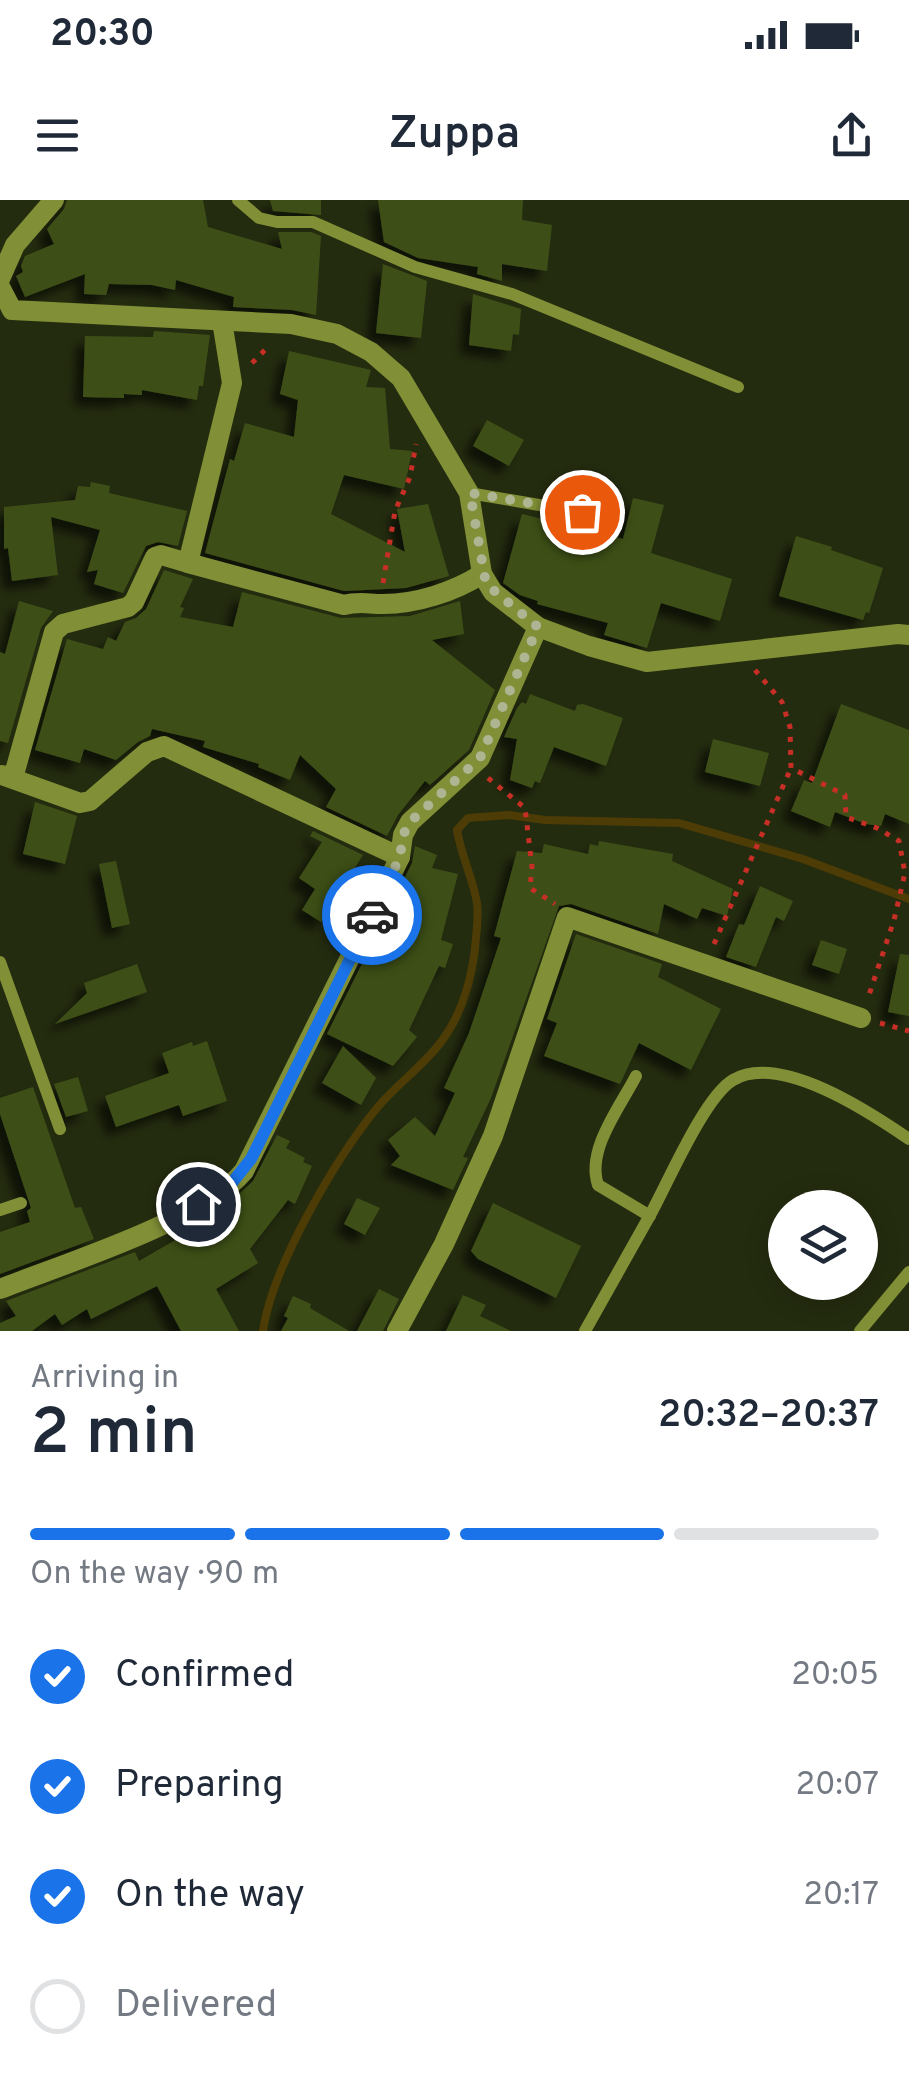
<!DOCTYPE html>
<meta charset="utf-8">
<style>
:root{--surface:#fff;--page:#f2f2f3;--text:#1f2937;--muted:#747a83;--line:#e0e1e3;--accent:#1a73e8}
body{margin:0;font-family:Overpass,sans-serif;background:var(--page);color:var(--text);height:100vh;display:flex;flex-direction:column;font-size:38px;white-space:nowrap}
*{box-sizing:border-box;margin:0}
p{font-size:32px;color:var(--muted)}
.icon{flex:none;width:55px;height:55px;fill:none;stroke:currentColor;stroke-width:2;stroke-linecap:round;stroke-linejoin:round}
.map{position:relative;height:1131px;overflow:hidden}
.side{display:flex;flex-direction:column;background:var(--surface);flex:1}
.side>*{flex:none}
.buttons{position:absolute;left:768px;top:990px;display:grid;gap:20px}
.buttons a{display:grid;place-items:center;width:110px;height:110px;border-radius:50%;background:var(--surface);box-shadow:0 5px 25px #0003;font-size:50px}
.pin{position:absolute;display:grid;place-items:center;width:85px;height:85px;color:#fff;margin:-42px;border:5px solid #fff;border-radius:50%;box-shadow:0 2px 10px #0007}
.courier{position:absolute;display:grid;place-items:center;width:100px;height:100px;margin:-50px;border:8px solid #1a73e8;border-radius:50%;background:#fff;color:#222;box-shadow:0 2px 12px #0007}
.headline em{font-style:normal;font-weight:600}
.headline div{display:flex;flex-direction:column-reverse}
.headline{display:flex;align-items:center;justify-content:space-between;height:170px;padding:0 30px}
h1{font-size:65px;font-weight:600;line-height:75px}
.bar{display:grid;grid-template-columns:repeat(4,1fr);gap:15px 10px;align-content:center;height:120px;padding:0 30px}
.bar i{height:12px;border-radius:8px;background:var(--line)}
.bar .current{background:var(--accent)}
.bar p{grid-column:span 4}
ol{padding:0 30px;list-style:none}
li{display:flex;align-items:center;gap:30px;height:110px}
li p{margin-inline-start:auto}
li .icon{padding:10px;border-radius:50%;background:var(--accent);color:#fff;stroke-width:4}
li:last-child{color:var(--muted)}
li i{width:55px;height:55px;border:5px solid var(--line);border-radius:50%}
.status{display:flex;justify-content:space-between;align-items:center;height:70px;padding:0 50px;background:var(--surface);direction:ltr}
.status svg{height:28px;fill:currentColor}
header{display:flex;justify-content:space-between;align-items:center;height:130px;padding:0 30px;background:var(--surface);font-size:45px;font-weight:600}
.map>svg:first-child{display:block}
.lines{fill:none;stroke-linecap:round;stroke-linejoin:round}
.stream{stroke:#4e3c06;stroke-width:8}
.building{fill:#3e4f19;filter:url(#shadow)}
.path{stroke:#c72f26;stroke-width:5;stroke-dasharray:5 8;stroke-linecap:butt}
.service{stroke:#818f36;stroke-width:12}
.minor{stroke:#818f36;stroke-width:20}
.done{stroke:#adb593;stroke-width:10;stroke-dasharray:0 18}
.route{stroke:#1a73e8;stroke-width:12}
</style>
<div class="status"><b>20:30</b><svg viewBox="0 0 49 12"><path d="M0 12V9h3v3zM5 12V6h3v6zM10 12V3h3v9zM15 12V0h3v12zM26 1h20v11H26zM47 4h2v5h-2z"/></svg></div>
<header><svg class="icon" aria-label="menu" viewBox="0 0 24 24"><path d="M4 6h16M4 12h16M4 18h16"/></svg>Zuppa<svg class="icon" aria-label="share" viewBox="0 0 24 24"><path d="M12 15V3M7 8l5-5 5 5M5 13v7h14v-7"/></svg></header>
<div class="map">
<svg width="909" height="1131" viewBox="0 0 909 1131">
<defs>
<filter id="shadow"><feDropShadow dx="-9" dy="9" stdDeviation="5" flood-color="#0009"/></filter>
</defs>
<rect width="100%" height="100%" fill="#242c0f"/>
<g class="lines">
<!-- stream -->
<path class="stream" d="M263 1131C272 1067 336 958 377 908 397 884 423 866 441 842 461 816 471 781 475 749 476 735 479 717 477 703 473 679 461 655 457 630L468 618 509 615 545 620 679 623 803 659 909 699"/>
</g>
<!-- building -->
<g class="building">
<polygon points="67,0 203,0 208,27 282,49 278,32 311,32 321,36 316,115 292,110 233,107 234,97 176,80 175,90 152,85 109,84 106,95 84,94 85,74 25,97 16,76 23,72 21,66 25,56 54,44 47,29 64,9"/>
<polygon points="270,0 321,0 321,15 273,11"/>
<polygon points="378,0 523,0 522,20 552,25 547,71 502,64 502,81 477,74 478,67 418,58 384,42"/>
<polygon points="383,64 427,81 421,138 376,133"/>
<polygon points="473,94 521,109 519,135 513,134 511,151 469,145"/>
<polygon points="154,131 210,135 203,186 199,186 197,200 142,190 142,195 124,194 124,198 83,197 85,136 153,137"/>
<polygon points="289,151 371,170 366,187 385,188 390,249 412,251 404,289 344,275 331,314 405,352 397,309 428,304 449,376 406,388 344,391 205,353 230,259 234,261 245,223 294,237 298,200 280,194"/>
<polygon points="487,220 524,240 509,266 473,246"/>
<polygon points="91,282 110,286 109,293 187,311 178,346 158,342 146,346 123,393 94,384 98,370 87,372 100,330 51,317 58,375 12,381 8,348 4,349 4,307 75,300 78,286 90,287"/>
<polygon points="633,298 664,305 651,353 732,379 720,421 661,403 647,448 604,435 608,423 537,404 538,401 520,395 503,383 522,314 623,339"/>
<polygon points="796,336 832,347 831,350 883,368 869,413 866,412 863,420 779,396"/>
<polygon points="164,370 193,379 180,407 184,408 180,417 233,427 242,392 341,418 410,416 460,401 464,434 432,440 495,490 469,550 430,585 425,581 398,615 387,636 326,607 336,589 300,555 290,580 258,567 259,564 203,547 205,541 152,529 150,536 138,542 116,560 84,549 80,563 35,550 67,439 103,449 108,437 116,441 125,422 136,418 146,409"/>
<polygon points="19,401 53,411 41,428 8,543 0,541 0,452 5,454"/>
<polygon points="530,494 575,511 577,505 583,504 623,518 606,566 554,547 540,583 535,581 532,588 510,580 517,539 504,537 517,508 522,502 526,504"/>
<polygon points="841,504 909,530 909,624 885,614 881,626 866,624 835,612 830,627 791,611 804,580 812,583"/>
<polygon points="713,539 769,553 760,586 705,572"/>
<polygon points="35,602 77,616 65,664 23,654"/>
<polygon points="313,631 363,655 321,722 302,710 315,689 299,678 322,642 310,636"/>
<polygon points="599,641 673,654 672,661 733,689 727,716 702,708 697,719 664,704 658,734 571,704 559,706 491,898 463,957 468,958 453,990 391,965 400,956 388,940 415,917 435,936 455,893 444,888 469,833 501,738 494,736 517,651 542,653 544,644 588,654 590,644 598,646"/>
<polygon points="415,646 437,655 432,668 458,674 441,740 453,744 445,768 439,766 409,830 417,837 393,866 327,834 412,663"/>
<polygon points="116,661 130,724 112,728 99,664"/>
<polygon points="760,686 793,701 784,721 776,717 756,767 726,757 739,724 744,725"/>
<polygon points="576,734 662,764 658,777 721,809 691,870 639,843 620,884 544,856 557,823 547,819"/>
<polygon points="821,740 847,749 839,774 812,765"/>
<polygon points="900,754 909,755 909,816 888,812"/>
<polygon points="137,764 147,792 55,824 87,793 84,783"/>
<polygon points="207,841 227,901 183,916 179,905 116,927 105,896 169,873 162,853 192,842 193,846"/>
<polygon points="343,846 376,878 361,905 322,883"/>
<polygon points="78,877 88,911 66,917 54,884"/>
<polygon points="33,887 75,1008 81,1007 94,1039 0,1074 0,1032 30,1022 27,1011 31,1008 0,914 0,898"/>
<polygon points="277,935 290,941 286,948 305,958 303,962 312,966 295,1004 288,1000 250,1049 258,1063 216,1089 239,1131 181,1131 157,1086 91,1119 87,1109 62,1125 55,1114 32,1131 0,1131 0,1123 16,1116 6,1101 135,1052 139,1061 189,1032 187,1028 232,1001 253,981"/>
<polygon points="357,998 380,1008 365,1035 344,1024"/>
<polygon points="493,1003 581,1046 556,1098 478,1059 471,1051"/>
<polygon points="379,1089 399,1099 383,1131 357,1131"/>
<polygon points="463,1095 486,1105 480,1116 511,1131 446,1131"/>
<polygon points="293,1096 311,1104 310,1108 349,1131 281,1131 288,1118 284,1116"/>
</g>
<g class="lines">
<!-- path -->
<g class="path">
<polyline points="252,163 269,146"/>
<polyline points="383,383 395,311 410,277 416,244"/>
<polyline points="755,470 782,502 790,527 791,568 845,595 846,617 877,628 899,641 905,673 894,720 868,798"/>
<polyline points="488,578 525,608 532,667 530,688 555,704"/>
<polyline points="714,744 791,568"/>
<polyline points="880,823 909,831"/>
</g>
<!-- service -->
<g class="service">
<polyline points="238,0 259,18 277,22 313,22 415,67 512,94 738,187"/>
<polyline points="469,293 615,318"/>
<polyline points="0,762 60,929"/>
<path d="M636 876C620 907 586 950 598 985L650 1016"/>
<polyline points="0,1010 21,1003"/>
<path d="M585 1131C606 1093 628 1055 649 1017 667 985 704 897 733 880 780 852 871 913 909 939"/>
<polyline points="860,1131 909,1072"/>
</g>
<!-- minor -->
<g class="minor">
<polyline points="0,79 15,45 54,0"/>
<path d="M0 87 12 110 291 124 337 134 371 152 401 178 469 293 482 374C454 392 416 404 383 404 368 404 359 401 344 405L188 363"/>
<polyline points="538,427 589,446 647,462 898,434 909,435"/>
<polyline points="2,575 80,603 90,601 147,552 164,546 400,657"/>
<polyline points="13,578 54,432 63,424 128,407 134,402 155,357 161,355 188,363 232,183 222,121"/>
<path d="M0 1089C63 1064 202 1021 244 971L400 657 403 635 410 622 480 558 538 427 493 392 482 374"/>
<polyline points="397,1131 444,1044 493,936 567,717 861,818"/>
</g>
</g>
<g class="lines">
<!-- done -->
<polyline class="done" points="372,715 400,657 403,635 410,622 480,558 538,427 486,384 470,293 582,312"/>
<!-- route -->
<polyline class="route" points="198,1004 227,989 251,959 372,715"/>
</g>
</svg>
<div class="buttons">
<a><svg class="icon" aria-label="layers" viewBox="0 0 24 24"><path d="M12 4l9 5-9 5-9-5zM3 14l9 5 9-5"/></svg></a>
</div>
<div class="pin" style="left:582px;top:312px;background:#ea580c"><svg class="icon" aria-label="bag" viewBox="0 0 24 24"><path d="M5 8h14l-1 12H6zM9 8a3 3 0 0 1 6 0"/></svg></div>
<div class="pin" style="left:198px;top:1004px;background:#1f2937"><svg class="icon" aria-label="home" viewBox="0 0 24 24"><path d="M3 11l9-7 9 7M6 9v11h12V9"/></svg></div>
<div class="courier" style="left:372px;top:715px"><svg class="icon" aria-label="car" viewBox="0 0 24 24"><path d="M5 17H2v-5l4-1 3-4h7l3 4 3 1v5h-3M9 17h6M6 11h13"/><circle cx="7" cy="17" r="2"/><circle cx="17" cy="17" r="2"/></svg></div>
</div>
<section class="side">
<div class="headline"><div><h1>2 min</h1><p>Arriving in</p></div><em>20:32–20:37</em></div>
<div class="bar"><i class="current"></i><i class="current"></i><i class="current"></i><i></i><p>On the way · 90 m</p></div>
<ol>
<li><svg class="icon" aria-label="check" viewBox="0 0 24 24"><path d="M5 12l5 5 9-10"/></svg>Confirmed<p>20:05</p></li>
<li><svg class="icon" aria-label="check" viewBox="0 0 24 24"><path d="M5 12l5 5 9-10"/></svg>Preparing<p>20:07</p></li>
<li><svg class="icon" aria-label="check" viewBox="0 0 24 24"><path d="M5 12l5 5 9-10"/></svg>On the way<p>20:17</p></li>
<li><i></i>Delivered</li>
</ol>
</section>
